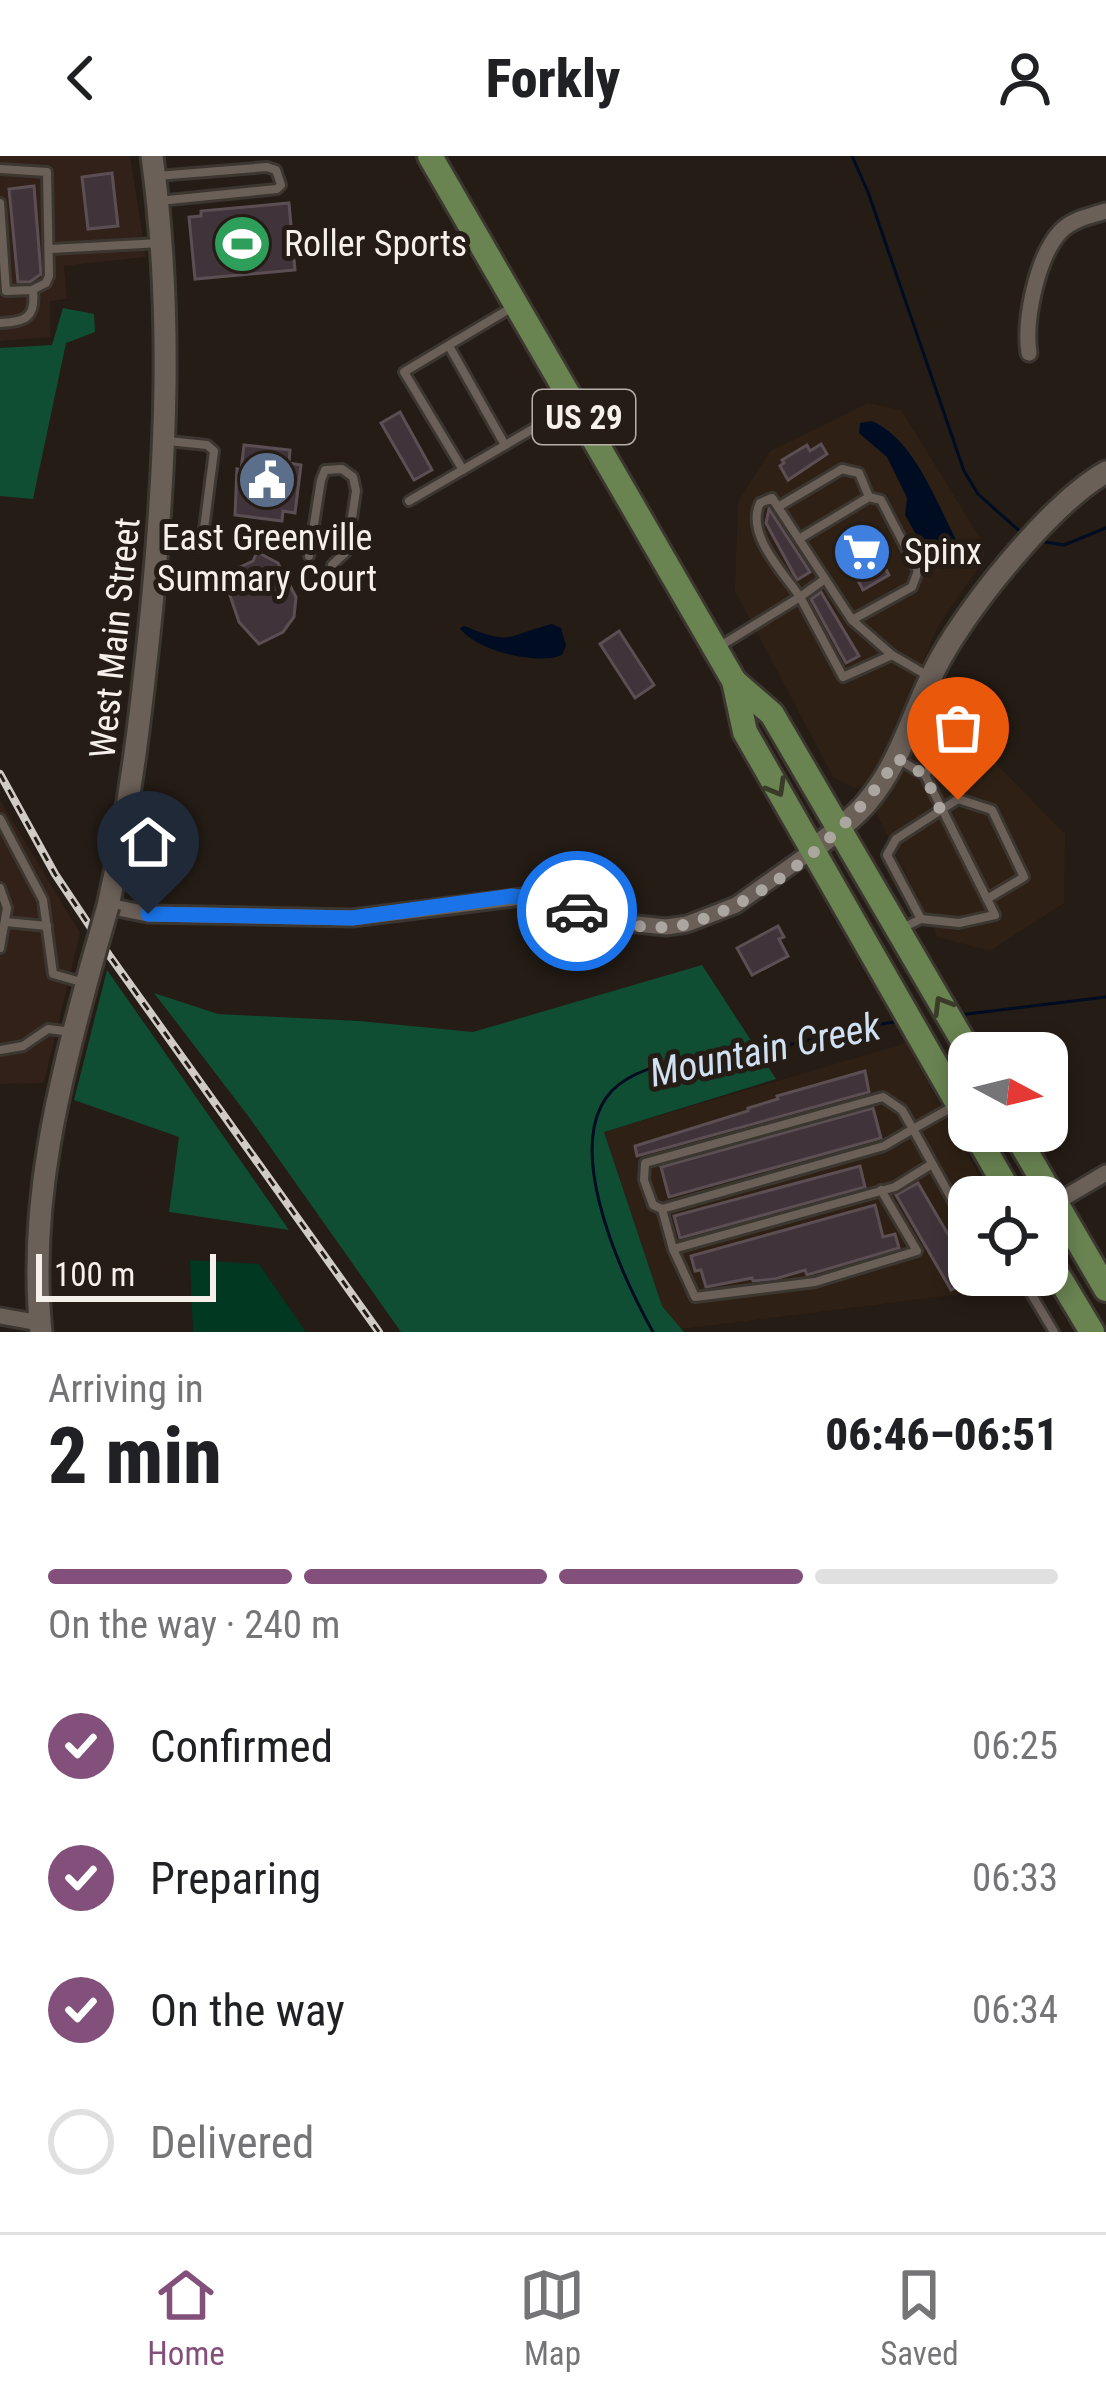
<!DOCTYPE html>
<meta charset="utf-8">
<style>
:root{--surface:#fff;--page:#f6f6f6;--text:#202124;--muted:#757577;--line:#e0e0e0;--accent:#834f7b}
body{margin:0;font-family:"Roboto Condensed",sans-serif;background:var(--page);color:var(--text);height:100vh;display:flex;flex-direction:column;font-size:45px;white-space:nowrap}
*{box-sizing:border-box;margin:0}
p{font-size:39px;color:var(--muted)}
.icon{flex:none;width:66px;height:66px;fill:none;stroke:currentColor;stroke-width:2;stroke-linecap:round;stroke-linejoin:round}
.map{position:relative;height:1176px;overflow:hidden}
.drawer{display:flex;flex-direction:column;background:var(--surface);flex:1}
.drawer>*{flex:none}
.needle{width:78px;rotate:97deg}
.tools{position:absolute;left:948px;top:876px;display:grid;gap:24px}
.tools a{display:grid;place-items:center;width:120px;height:120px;border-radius:24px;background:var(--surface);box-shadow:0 6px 18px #0003;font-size:60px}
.scale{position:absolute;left:36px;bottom:30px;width:180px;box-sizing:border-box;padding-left:12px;border:6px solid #f6f0eb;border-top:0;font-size:33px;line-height:42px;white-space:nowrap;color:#f6f0eb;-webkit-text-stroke:9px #241c15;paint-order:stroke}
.pin{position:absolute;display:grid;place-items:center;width:102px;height:102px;color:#fff;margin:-123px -51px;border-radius:50% 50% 50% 0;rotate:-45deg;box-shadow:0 0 12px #0007}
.pin .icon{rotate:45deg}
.courier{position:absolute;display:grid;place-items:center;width:120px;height:120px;margin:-60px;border:9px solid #1a73e8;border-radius:50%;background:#fff;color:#222;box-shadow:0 3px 15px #0007}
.head em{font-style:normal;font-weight:800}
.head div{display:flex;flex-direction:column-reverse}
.head{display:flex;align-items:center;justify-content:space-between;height:204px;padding:0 48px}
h1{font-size:78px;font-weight:800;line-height:90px}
.bar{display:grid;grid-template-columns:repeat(4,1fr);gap:18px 12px;align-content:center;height:144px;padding:0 48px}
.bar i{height:15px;border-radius:9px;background:var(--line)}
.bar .selected{background:var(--accent)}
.bar p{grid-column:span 4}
ol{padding:0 48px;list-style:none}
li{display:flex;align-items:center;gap:36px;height:132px}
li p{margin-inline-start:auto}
li .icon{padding:12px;border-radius:50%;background:var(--accent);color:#fff;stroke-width:4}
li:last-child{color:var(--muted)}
li i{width:66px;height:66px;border:6px solid var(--line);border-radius:50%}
header{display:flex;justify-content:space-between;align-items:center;height:156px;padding:0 48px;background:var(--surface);font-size:54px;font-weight:800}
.dock{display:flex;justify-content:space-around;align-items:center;height:168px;border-top:3px solid var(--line);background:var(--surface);font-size:33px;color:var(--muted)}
.dock a{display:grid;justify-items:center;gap:6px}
.dock .selected{color:var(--accent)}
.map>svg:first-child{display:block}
.built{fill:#2e2014}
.industrial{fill:#312118}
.green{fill:#003822}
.forest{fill:#104e34}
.water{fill:#000c21}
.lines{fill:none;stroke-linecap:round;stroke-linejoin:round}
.stream{stroke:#000c21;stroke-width:3}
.building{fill:#40343a;stroke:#5c4f54;stroke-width:3}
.lane-casing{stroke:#3c3631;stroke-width:14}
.street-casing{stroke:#3c3631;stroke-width:21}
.secondary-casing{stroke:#3c3631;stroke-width:27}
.primary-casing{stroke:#3c3631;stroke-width:30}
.lane{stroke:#6b6058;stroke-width:8}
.street{stroke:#6b6058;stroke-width:15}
.secondary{stroke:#6b6058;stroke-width:21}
.primary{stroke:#698351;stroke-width:24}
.rail-casing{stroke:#d1cbc6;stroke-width:8}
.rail{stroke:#241c15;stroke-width:3;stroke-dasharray:9;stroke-linecap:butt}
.secondary-bridge-casing{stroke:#3c3631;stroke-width:27;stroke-linecap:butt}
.secondary-bridge{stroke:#6b6058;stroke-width:21}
.oneway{stroke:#393b27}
.done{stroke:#aca6a0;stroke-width:12;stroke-dasharray:0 21.6}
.route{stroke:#1a73e8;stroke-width:15}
.labels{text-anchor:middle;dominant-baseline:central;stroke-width:10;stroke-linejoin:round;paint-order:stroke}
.shield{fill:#241c15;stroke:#b7b0ab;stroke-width:3}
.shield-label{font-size:33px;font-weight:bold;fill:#f6f0eb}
.poi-label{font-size:36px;fill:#f6f0eb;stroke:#241c15;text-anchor:start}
.street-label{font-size:36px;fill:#f6f0eb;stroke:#241c15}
.water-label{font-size:39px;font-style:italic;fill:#d0e1f4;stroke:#241c15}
</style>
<header><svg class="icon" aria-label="back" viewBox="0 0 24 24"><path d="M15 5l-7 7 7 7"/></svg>Forkly<svg class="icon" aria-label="person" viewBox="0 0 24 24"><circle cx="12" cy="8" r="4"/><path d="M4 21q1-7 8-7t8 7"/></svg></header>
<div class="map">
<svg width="1106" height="1176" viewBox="0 0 1106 1176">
<rect width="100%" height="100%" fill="#241c15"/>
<!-- built -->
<g class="built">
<polygon points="868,247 901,254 984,388 984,404 938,470 871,627 855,632 833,621 735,435 738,346 770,295"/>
<polygon points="942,552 1065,678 1064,747 990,795 937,781 876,657"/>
<polygon points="906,887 991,1041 969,1041 969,1119 1011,1119 969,1137 681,1173 662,1150 604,976"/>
</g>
<!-- industrial -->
<g class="industrial">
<polygon points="0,0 130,0 146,101 64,110 67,143 50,145 50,181 0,185"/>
<polygon points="0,644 80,777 44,927 0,928"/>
</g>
<!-- green -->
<polygon class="green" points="190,1104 259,1108 306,1176 193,1176"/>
<!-- forest -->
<g class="forest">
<polygon points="63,152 94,158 95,176 66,187 33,343 0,340 0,192 52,189"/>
<polygon points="702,809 776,923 604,976 662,1150 684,1176 401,1176 249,961 154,837 218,858 359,865 473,876"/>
<polygon points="107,814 289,1074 169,1056 179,981 74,944"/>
</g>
<!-- water -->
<g class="water">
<path d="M872 265C917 285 938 352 961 393L946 407 931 405 905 359 907 342 887 301 859 277 860 267Z"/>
<path d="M552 468 561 472 566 490 562 499C537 510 475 494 460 472L464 470C513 490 505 480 552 468Z"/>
</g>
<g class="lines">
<!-- stream -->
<g class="stream">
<polyline points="852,0 868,36 964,315 978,338 1024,379"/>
<polyline points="1039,385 1064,389 1106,372"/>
<polyline points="959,859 1106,841"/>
<path d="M653 1176C622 1120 549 968 627 923 665 900 718 903 761 895 808 886 847 871 896 866"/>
</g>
</g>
<!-- building -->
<g class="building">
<polygon points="112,17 118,70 88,73 82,21"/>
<polygon points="34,30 41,118 30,126 18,126 9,33"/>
<polygon points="289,47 295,114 195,123 189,61 201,60 201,55"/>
<polygon points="400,256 432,314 414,324 381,267"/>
<polygon points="821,288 827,298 788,324 780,310 784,307 782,304 807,289 810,295"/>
<polygon points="244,289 290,294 289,307 301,309 295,357 283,355 282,365 235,359 237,313 241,314"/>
<polygon points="769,353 810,416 797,424 766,367"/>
<polygon points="868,370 887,403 882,406 889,419 863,434 854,417 849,420 837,388"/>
<polygon points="257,396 278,407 296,441 294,461 283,476 259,488 239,466 223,419 253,405"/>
<polygon points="821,436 859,500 846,507 811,443"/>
<polygon points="619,475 654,529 635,542 600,488"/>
<polygon points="778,770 784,781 779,783 788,800 752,819 737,792"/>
<polygon points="865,915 869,936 637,1000 635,990 748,955 748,952 778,943 777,940"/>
<polygon points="873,952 881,982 669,1041 661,1011"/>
<polygon points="860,1010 865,1031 680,1082 674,1060"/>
<polygon points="918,1027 973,1121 951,1134 896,1039"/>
<polygon points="875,1049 883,1081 895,1078 899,1092 807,1119 805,1114 775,1123 753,1125 752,1122 706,1131 701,1114 695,1115 691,1100"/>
</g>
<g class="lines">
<!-- lane casing -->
<g class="lane-casing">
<g id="lane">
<polyline points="0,13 47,16 49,120 46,127 32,134 6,135 0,47"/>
<polyline points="157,20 267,11 276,14 281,29 277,33 159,45"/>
<polyline points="51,93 160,87"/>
<path d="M0 167C25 166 36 162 33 135"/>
<polyline points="449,190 505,289"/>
<polyline points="168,285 207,289 214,295 203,381 197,391"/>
<polyline points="463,314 404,216 511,152"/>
<polyline points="409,345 569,252"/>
<polyline points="778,351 842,313 859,317 869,341"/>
<polyline points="799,383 869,341 881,344 918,415 912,431 852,464"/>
<polyline points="309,400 321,324 325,314 342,313 353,321 356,335 347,395 332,409"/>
<path d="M825 423 800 441C783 416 745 378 760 347L772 342 852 464 892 499"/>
<polyline points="717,492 800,441 843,521 892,499 930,521"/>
<polyline points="898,603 925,619 942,593 910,575"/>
<polyline points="0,663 43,744 53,818 81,826"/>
<polyline points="0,732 7,752 0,792"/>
<polyline points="921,763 887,699 896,683 958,643 992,654 1024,721 987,743"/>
<polyline points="5,766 47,770"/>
<polyline points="900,773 921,763 959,767 995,759 925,619"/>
<polyline points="0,894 23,890 48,873 72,876"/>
<polygon points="883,941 902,954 913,973 884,990 662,1053 653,1049 644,1024 645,1007"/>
<polyline points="956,949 913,973 969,1074"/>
<polyline points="662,1053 673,1093 895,1031 932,1008"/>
<polyline points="673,1093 695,1141 815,1126 917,1095 881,1034"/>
<polyline points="994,1119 999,1127 1012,1119"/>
<polyline points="1020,1119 1054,1176"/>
</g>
</g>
<!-- street casing -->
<g class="street-casing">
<g id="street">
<path d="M1029 197C1024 164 1037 100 1061 75 1073 63 1090 60 1106 55"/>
<polyline points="108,750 148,758 352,762 522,741 617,766 666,771 687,768 736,749 813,694"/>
<polyline points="1050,1050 1106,1017"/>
<polyline points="0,1160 40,1167"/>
</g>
</g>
<!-- secondary casing -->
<g class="secondary-casing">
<g id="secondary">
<path d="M813 694C831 678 853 664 868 645 900 607 912 559 934 515 962 457 1050 348 1106 316"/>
<path d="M108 750C130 653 141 557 151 459 166 305 173 154 152 0"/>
<path d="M41 1176C28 1049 58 932 91 810"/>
</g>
</g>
<!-- primary casing -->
<g class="primary-casing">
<g id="primary">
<polyline points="430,0 734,525 745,576 969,967"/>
<polyline points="734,525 772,558 970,897"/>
<polyline points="974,975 1012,1041"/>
<polyline points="1014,975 1106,1133"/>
<polyline points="1047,1101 1092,1176"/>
</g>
</g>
<!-- lane -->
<use href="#lane" class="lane"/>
<!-- street -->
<use href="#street" class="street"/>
<!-- secondary -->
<use href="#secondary" class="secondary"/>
<!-- primary -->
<use href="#primary" class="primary"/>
<!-- rail casing -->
<g class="rail-casing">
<polyline id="rail" points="0,618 55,718 109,799 379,1176"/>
</g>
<!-- rail -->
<use href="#rail" class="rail"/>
<!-- secondary-bridge casing -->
<g class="secondary-bridge-casing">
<polyline id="secondary-bridge" points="91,810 108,750"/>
</g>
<!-- secondary-bridge -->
<use href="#secondary-bridge" class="secondary-bridge"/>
</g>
<!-- one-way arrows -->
<defs><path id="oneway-chevron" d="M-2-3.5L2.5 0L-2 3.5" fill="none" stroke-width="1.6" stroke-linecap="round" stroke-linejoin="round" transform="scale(3)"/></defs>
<g class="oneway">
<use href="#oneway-chevron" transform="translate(777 632) rotate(60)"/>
<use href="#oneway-chevron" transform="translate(942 849) rotate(-121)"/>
</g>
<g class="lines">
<!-- done -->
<path class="done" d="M577 755C611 766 652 777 687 768 766 747 855 670 897 602L925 619 940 653 958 644"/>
<!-- route -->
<polyline class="route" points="148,758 352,762 512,740 544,744 577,755"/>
</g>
<!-- icons -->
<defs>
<g id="stadium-disc" transform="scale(3)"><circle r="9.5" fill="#2e9e5b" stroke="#241c15"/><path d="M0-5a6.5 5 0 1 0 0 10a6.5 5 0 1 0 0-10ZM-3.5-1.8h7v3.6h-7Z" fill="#fff"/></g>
<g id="civic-disc" transform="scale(3)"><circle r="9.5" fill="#5c6f8a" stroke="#241c15"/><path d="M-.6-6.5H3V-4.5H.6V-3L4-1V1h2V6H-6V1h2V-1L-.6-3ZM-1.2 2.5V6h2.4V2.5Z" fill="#fff"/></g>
<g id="supermarket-disc" transform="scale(3)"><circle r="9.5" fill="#3f7fe0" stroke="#241c15"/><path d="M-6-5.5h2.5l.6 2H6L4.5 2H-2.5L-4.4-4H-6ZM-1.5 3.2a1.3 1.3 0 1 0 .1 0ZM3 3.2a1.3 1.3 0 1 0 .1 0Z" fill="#fff"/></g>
</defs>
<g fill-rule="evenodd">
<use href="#stadium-disc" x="242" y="88"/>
<use href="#civic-disc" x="267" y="324"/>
<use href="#supermarket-disc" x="862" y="396"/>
</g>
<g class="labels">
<!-- shield labels -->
<rect class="shield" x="533" y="234" width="102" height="54" rx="9"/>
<g class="shield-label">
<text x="584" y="261">US 29</text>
</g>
<!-- poi labels -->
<g class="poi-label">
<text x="284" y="88">Roller Sports</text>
<text x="267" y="382" text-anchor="middle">East Greenville<tspan x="267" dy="41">Summary Court</tspan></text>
<text x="904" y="396">Spinx</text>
</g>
<!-- street labels -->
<g class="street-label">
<text transform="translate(115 482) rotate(-84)">West Main Street</text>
</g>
<!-- water labels -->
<g class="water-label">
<text transform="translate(765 894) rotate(-12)">Mountain Creek</text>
</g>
</g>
</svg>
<div class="tools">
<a><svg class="needle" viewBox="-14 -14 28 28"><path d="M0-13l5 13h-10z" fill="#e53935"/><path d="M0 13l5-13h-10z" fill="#757577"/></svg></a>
<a><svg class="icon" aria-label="locate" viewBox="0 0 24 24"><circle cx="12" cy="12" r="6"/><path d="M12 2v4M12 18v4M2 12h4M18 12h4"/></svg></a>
</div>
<div class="scale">100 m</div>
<div class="pin" style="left:958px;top:644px;background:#ea580c"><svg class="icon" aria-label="bag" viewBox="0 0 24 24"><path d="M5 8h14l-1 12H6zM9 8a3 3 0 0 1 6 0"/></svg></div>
<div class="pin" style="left:148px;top:758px;background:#1f2937"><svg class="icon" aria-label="home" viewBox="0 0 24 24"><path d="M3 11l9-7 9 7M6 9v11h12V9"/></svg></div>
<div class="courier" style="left:577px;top:755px"><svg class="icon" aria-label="car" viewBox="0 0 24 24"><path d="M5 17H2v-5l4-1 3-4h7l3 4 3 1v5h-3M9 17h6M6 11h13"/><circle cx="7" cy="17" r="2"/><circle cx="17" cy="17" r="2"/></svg></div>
</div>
<section class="drawer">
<div class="head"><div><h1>2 min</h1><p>Arriving in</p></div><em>06:46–06:51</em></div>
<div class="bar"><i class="selected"></i><i class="selected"></i><i class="selected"></i><i></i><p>On the way · 240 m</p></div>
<ol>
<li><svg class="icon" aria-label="check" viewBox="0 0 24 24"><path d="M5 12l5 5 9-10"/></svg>Confirmed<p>06:25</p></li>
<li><svg class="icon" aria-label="check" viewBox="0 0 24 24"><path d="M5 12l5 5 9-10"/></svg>Preparing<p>06:33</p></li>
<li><svg class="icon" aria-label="check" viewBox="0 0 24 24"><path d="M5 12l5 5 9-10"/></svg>On the way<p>06:34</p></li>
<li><i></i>Delivered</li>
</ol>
</section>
<nav class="dock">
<a class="selected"><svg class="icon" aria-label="home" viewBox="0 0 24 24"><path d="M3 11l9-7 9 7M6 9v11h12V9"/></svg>Home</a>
<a><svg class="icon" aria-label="map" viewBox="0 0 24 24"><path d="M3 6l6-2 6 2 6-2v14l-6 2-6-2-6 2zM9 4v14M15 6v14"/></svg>Map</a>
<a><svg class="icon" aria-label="saved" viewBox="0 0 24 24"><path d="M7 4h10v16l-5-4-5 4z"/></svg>Saved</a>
</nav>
